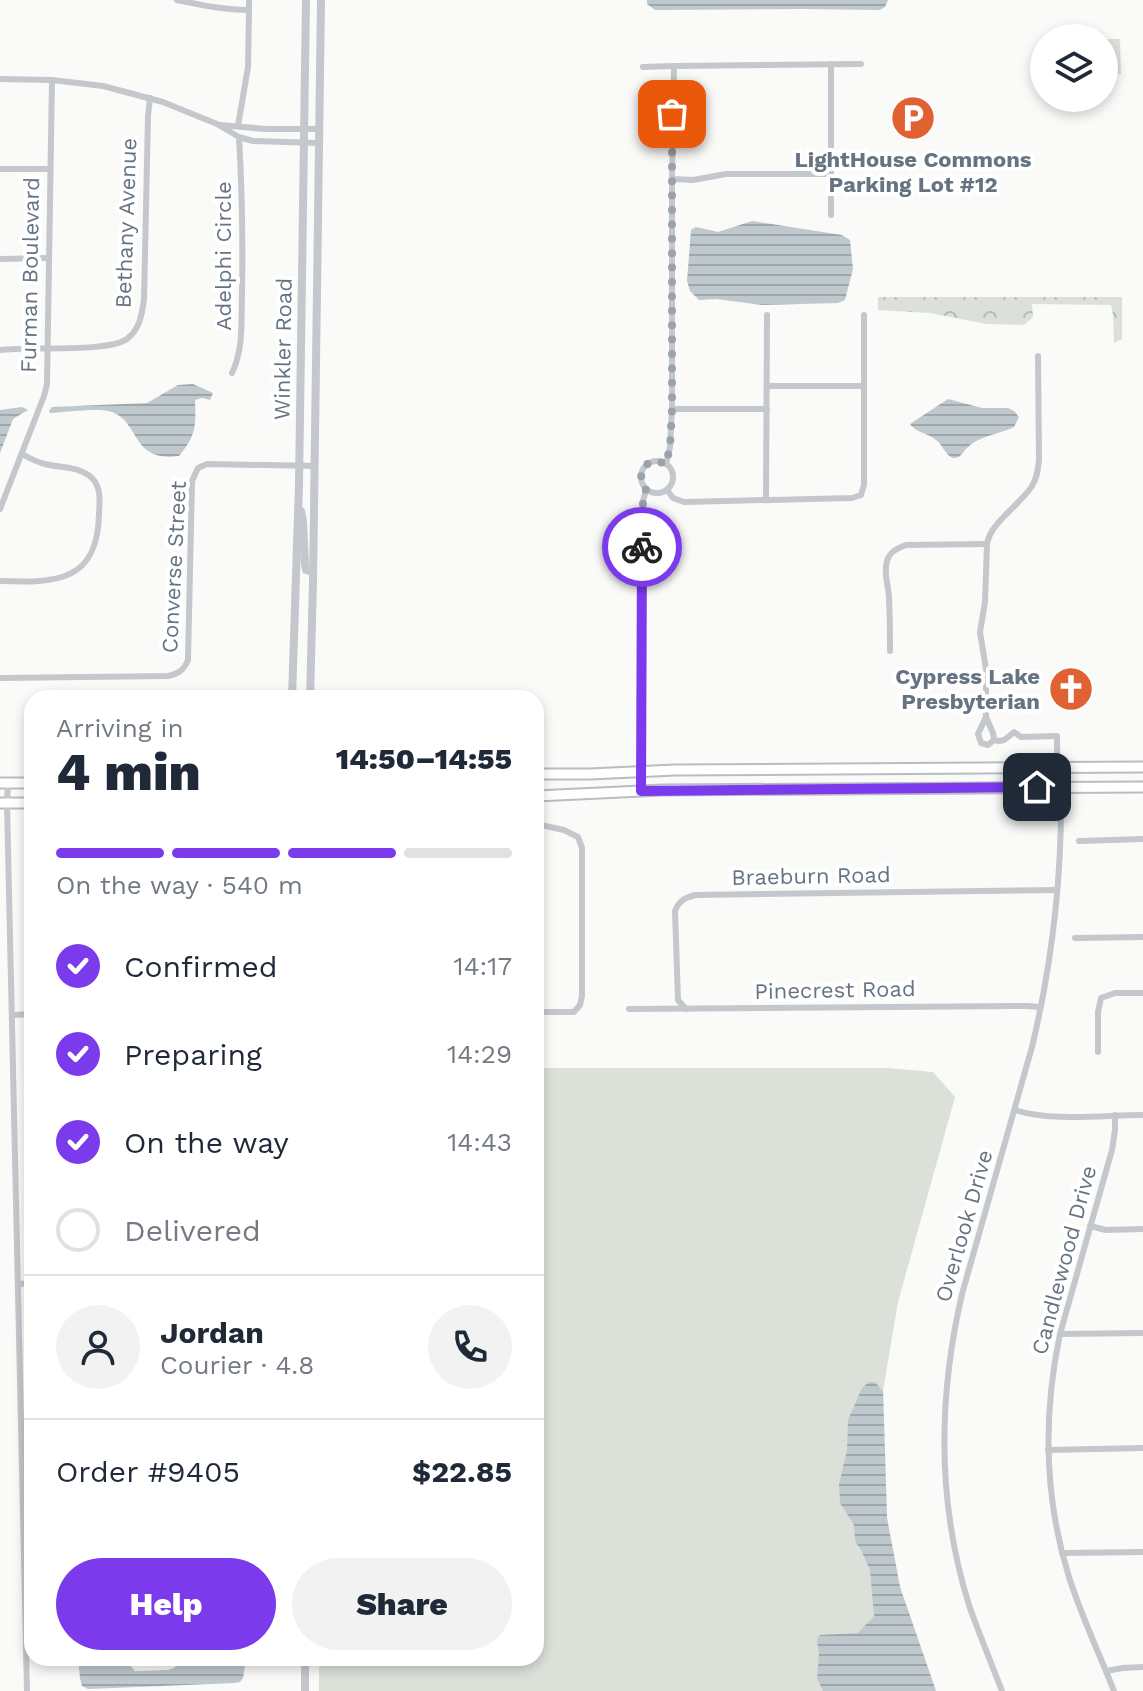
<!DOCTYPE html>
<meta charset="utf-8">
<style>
:root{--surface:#fff;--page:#f2f2f3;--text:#1f2937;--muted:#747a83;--line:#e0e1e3;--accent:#7c3aed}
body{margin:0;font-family:"Work Sans",sans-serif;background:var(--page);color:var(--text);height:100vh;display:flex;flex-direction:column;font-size:30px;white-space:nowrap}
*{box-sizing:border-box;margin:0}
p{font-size:26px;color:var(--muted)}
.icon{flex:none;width:44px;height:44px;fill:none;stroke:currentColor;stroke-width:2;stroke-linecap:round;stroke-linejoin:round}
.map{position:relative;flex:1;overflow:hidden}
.drawer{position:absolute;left:24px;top:690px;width:520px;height:976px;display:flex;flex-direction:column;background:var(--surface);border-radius:24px;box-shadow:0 4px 12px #0003}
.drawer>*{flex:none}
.tools{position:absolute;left:1030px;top:24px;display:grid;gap:16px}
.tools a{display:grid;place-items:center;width:88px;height:88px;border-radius:50%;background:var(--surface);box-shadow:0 4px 12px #0003;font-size:40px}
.pin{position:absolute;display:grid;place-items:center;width:68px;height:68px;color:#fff;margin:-34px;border-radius:16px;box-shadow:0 4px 12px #0006}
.courier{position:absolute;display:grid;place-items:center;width:80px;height:80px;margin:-40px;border:6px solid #7c3aed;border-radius:50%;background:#fff;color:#222;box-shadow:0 2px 10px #0007}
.summary em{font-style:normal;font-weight:800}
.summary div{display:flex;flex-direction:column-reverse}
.summary{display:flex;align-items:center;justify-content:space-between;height:136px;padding:0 32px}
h1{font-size:52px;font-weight:800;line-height:60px}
.bar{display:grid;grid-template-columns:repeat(4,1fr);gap:12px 8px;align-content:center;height:96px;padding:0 32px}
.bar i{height:10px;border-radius:6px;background:var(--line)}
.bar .active{background:var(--accent)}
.bar p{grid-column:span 4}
.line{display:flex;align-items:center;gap:20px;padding:0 32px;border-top:2px solid var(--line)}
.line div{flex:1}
.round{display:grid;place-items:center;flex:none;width:84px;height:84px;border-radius:42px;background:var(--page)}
ol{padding:0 32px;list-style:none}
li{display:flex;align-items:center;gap:24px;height:88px}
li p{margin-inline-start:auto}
li .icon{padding:8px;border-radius:50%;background:var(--accent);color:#fff;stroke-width:4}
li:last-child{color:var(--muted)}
li i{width:44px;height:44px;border:4px solid var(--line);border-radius:50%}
.action{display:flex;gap:16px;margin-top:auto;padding:16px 32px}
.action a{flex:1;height:92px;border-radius:48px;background:var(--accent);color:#fff;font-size:32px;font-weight:800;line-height:92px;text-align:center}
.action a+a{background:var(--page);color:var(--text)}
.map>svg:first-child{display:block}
.green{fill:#dbe1d9}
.forest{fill:url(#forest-crowns)}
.water{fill:url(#water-rules)}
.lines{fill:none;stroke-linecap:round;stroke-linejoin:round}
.secondary-casing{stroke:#b8bdc2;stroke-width:13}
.minor{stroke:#c4c7cb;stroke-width:6}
.tertiary{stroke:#c4c7cb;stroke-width:8}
.secondary{stroke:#fff;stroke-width:9}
.done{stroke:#9aa3ab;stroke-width:8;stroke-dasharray:0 14.4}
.route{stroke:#7c3aed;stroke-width:10}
.labels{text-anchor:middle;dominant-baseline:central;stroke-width:8;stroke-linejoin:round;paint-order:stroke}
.poi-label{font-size:22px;font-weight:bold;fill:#667482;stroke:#fff}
.street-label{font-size:22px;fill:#667482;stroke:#fff}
</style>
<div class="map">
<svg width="1143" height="1691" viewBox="0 0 1143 1691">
<defs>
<pattern id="forest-crowns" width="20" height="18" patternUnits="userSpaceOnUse" patternTransform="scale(2)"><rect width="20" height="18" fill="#dbe1d9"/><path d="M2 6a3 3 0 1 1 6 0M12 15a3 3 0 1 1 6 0" fill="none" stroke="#b5bbb5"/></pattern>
<pattern id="water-rules" width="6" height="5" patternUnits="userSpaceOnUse" patternTransform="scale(2)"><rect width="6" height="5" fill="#bec8cd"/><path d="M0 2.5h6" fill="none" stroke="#9ea7ac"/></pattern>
</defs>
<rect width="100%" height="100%" fill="#fafaf8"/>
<!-- green -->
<g class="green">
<polygon points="1104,39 1120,39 1121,74 1104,74"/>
<polygon points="536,1068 887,1068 933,1072 955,1097 898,1302 883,1391 887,1518 900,1587 936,1691 319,1691 319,1658 536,1658"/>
</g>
<!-- forest -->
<polygon class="forest" points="878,297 1122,297 1122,339 1114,343 1113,315 1111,305 1032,304 1033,317 1024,325 986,324 930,313 878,310"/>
<!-- water -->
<g class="water">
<polygon points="647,0 888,0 885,7 880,10 804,9 655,10 647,4"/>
<polygon points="752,221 842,235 850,240 853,269 845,300 838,303 762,305 716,299 699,300 690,291 687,281 691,230 696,227 718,232"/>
<path d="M193 384 213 393 210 400 202 398 195 400C196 427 196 435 179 456 129 463 141 418 108 411 97 408 64 412 50 413L49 411 52 407 147 403 178 385Z"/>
<path d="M948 399 982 408H1008L1014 411 1019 417 1014 427C1000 434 979 436 968 447 963 451 961 459 953 458 946 456 942 444 936 440 928 433 916 433 910 424Z"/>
<polygon points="22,407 28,410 13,419 0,453 0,410"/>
<polygon points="869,1382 875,1382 883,1391 887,1518 900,1587 936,1691 823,1691 817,1678 819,1653 817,1640 820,1635 858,1633 874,1616 870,1570 861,1550 855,1541 854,1525 840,1503 839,1484 847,1450 848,1420 862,1388"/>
<polygon points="78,1658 124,1658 135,1671 168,1670 174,1668 177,1665 178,1658 246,1658 243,1678 240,1682 235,1683 88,1689 82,1686 80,1678"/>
</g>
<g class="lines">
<!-- secondary casing -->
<g class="secondary-casing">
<g id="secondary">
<polyline points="536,774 590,774 675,770 1143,767"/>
<polyline points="0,783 32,783"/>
<polyline points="536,796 663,790 1143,787"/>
<polyline points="0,803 32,803"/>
</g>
</g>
<!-- minor -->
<g class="minor">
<path d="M177 0C201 5 224 10 249 10V0"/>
<polyline points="831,64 831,215"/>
<polyline points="643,67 674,66"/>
<polyline points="0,79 52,80 103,86 163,102 217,124 239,137 253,141 319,143"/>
<polyline points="220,125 266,129 319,129"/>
<polyline points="238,126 248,67 249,10"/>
<polyline points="0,169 50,169"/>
<polyline points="672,179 693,180 726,174 831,174"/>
<polyline points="0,259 49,258"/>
<path d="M0 350C29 346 107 353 127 339 140 329 142 314 144 299L148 116 150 98"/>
<path d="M232 373C244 348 241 321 242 293 243 241 242 190 239 137"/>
<polyline points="768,386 864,386"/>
<polyline points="672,409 767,409"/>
<circle cx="657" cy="477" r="16"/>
<polyline points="666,464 670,447 672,409 672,179 674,66 861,64"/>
<polyline points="667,490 673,498 684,502 852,498 861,495 864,485 864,315"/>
<polyline points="766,500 767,315"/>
<polyline points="0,509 44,396 47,384 52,80"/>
<path d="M0 581C57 583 98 582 99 513 100 501 101 487 92 478 79 466 60 468 45 464 36 462 29 458 22 454"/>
<path d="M890 651C890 634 890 617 889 599 889 587 883 573 887 561 890 551 898 548 906 545L987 544"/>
<path d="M0 678 168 676C178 674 184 670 188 660L192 481 198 468 207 464 315 466"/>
<path d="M986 717 978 734 981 743 988 745 994 740 993 733 986 717V669L980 632 985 602 987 544C990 523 1020 505 1032 486 1037 478 1038 470 1039 460L1038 356"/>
<path d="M994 740C1003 743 1007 738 1014 732L1021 737 1057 736C1057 746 1057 757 1058 767 1058 775 1061 783 1061 791 1062 877 1052 963 1032 1047L962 1294C938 1398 937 1503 969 1605 979 1634 991 1662 1002 1691"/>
<polyline points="8,783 7,803 27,1691"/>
<polyline points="641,791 642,548 643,501 646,490"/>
<polyline points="536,824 564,830 578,837 582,848 582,996 580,1005 574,1012 536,1012"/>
<polyline points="1079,841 1143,839"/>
<polyline points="1075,938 1143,937"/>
<polyline points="629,1009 1027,1006 1041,1007"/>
<path d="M686 1009 678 1000 675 911C679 901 684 898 695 895L1057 890"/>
<polyline points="13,1015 32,1014"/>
<polyline points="1098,1052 1098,1012 1101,998 1115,993 1143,993"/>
<path d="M1015 1110C1052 1122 1104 1115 1143 1115"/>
<polyline points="1090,1226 1106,1230 1143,1229"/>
<polyline points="19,1284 32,1283"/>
<polyline points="1060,1334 1143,1333"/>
<polyline points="1048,1450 1143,1448"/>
<polyline points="1062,1553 1143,1552"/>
<polyline points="1106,1671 1123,1668 1143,1667"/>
<path d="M1114 1691C1099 1653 1081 1615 1069 1577 1044 1497 1043 1415 1060 1334L1112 1150 1115 1130V1115"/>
</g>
<!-- tertiary -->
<g class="tertiary">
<polyline points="301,511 303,521 305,564 306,570 313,572"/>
<polyline points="292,698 299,484 306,0"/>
<polyline points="310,698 313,582 321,0"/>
<polyline points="305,1658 305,1691"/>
</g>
<!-- secondary -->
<use href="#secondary" class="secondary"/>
</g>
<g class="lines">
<!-- done -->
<path class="done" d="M642 547 643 501 646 490C634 472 646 456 666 464L670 447 672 409V114"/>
<!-- route -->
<polyline class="route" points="642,547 641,791 1037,787"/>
</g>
<!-- icons -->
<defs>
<g id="parking-disc" transform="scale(2.3)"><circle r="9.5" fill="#e06132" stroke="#fff"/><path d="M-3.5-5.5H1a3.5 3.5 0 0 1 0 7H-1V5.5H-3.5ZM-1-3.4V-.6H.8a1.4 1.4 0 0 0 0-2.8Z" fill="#fff"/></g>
<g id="church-disc" transform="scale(2.3)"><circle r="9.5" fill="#e06132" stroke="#fff"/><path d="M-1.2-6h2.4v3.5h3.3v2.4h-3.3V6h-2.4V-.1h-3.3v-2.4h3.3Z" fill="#fff"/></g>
</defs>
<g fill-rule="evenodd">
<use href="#parking-disc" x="913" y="118"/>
<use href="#church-disc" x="1071" y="689"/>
</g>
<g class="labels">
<!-- poi labels -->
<g class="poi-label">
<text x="913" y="159">LightHouse Commons<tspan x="913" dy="25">Parking Lot #12</tspan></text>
<text x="1040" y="676" text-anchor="end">Cypress Lake<tspan x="1040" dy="25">Presbyterian</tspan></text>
</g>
<!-- street labels -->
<g class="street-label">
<text transform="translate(126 223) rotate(-88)">Bethany Avenue</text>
<text transform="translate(223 256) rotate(-90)">Adelphi Circle</text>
<text transform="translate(30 275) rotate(-89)">Furman Boulevard</text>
<text transform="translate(283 349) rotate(-89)">Winkler Road</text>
<text transform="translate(174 567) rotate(-87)">Converse Street</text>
<text transform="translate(811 876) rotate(-1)">Braeburn Road</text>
<text transform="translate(835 990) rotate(-1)">Pinecrest Road</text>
<text transform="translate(964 1226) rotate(-74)">Overlook Drive</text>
<text transform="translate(1064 1260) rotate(-75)">Candlewood Drive</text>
</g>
</g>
</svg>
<div class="tools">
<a><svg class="icon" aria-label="layers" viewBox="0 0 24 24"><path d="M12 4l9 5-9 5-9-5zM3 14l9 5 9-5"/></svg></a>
</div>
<div class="pin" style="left:672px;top:114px;background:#ea580c"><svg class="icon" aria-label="bag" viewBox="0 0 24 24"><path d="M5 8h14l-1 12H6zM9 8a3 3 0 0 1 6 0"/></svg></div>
<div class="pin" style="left:1037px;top:787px;background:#1f2937"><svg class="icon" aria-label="home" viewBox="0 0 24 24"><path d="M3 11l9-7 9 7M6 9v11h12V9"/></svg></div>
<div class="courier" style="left:642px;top:547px"><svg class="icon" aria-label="bike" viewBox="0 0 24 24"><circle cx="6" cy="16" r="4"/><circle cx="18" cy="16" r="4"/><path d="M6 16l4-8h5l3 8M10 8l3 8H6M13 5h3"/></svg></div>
<section class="drawer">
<div class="summary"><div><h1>4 min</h1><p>Arriving in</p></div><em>14:50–14:55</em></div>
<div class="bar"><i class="active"></i><i class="active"></i><i class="active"></i><i></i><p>On the way · 540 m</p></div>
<ol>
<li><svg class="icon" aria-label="check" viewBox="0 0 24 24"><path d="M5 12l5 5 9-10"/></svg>Confirmed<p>14:17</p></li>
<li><svg class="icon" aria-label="check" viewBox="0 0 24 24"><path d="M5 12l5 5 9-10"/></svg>Preparing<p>14:29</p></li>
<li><svg class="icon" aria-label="check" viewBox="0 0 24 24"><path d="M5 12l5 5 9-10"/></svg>On the way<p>14:43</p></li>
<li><i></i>Delivered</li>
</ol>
<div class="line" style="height:144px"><a class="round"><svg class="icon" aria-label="person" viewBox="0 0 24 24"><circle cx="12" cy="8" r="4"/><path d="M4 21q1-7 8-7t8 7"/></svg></a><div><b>Jordan</b><p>Courier · 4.8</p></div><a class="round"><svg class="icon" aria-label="phone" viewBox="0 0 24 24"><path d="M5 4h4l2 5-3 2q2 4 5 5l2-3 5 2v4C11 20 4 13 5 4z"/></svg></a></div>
<div class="line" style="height:104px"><div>Order #9405</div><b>$22.85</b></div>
<div class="action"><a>Help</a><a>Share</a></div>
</section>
</div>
